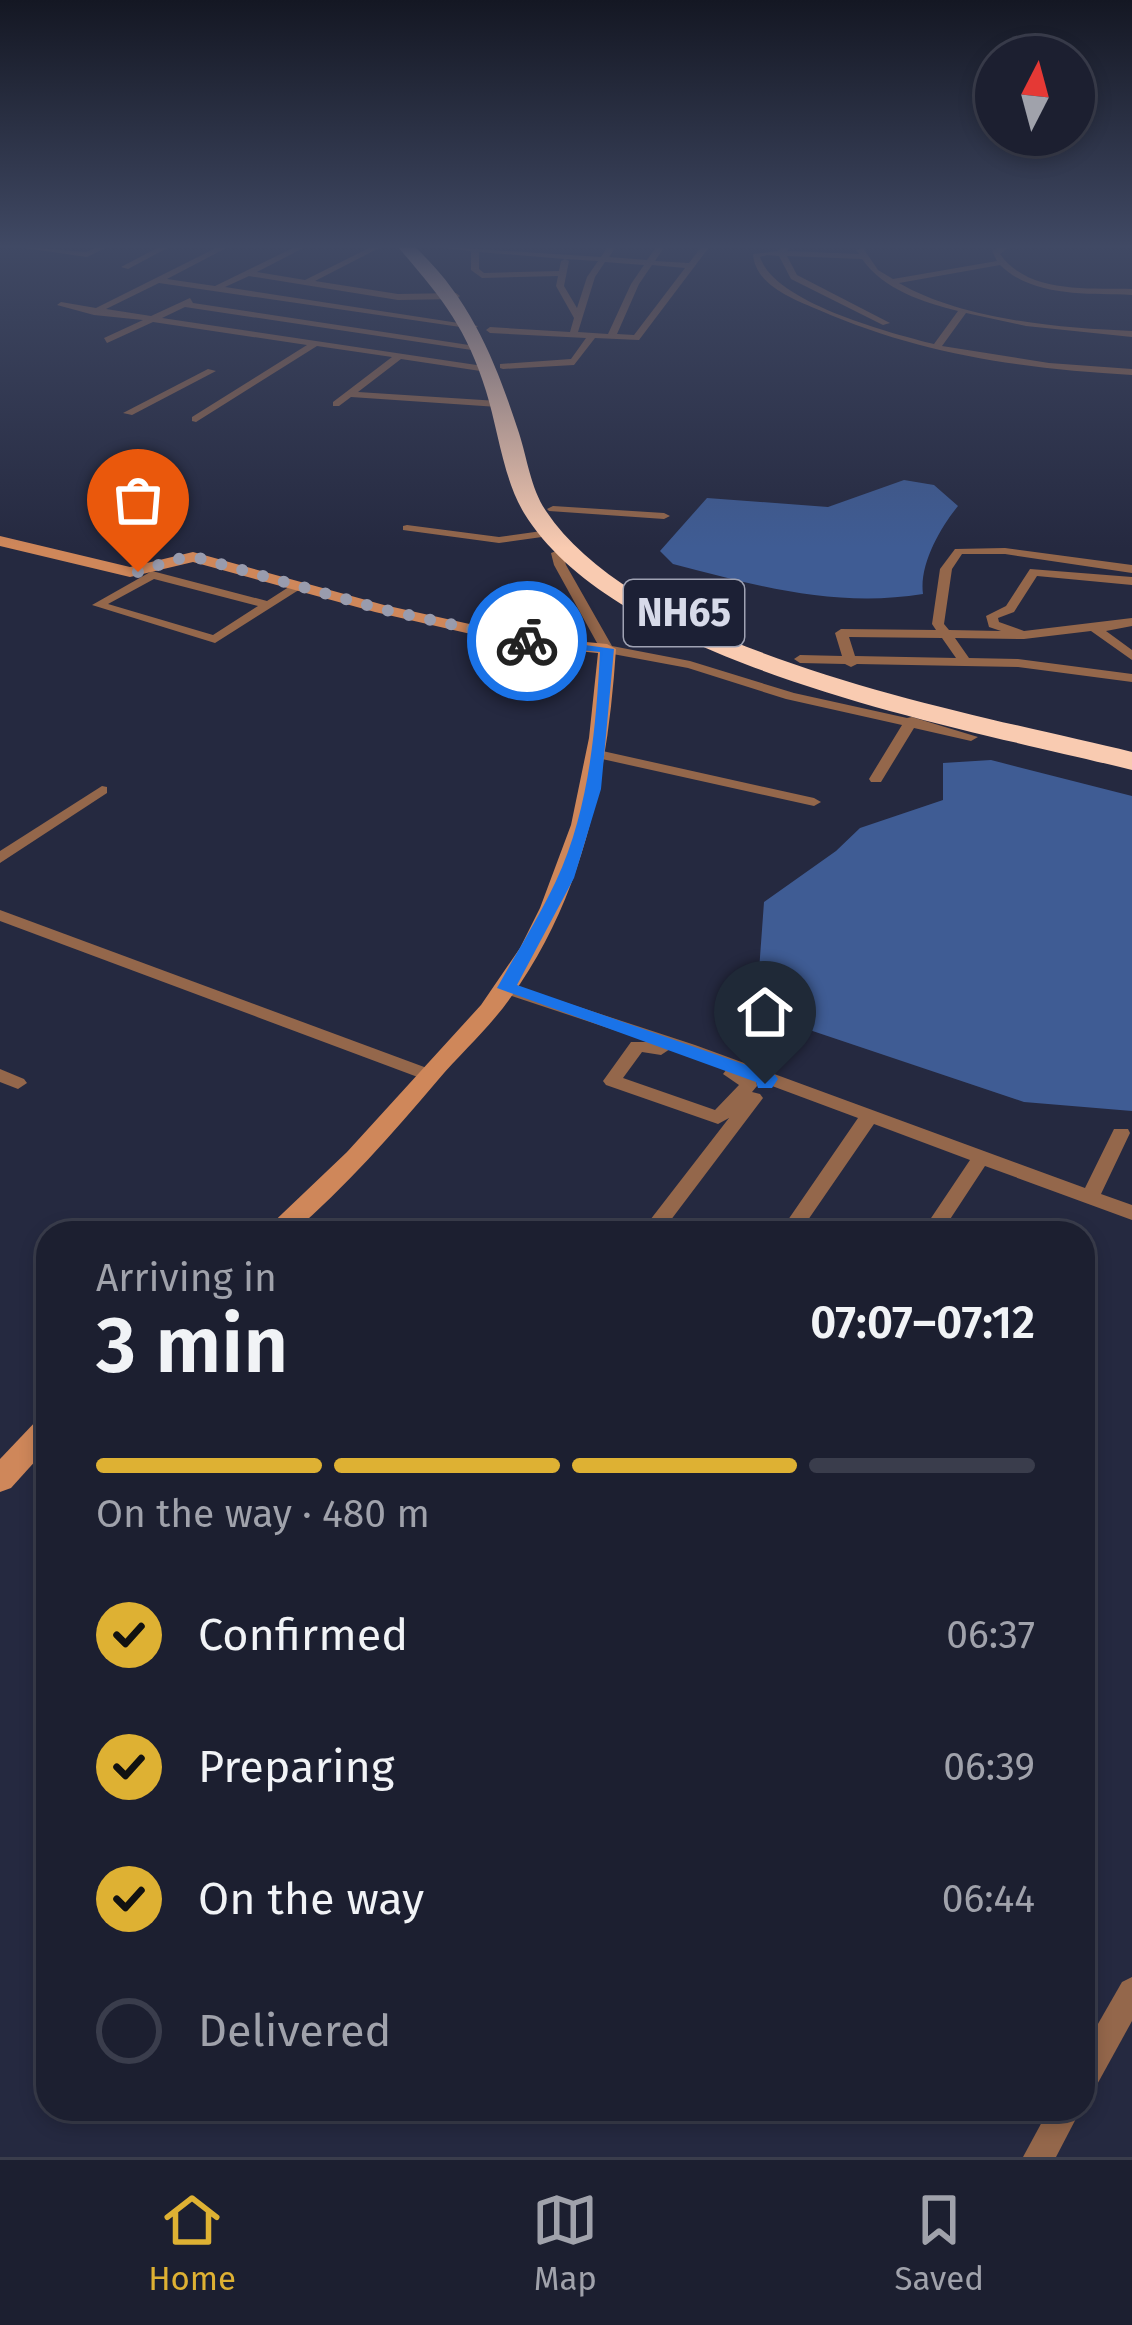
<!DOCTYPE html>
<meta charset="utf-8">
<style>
:root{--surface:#1c1f30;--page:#252738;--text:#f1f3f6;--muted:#a0a2ab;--line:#3a3d4c;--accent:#deb133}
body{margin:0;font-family:"Fira Sans",sans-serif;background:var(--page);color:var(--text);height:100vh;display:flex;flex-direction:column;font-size:45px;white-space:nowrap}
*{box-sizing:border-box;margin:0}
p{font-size:39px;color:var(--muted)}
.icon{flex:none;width:66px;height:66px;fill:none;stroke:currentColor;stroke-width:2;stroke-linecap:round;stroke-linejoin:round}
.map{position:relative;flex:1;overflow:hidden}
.panel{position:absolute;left:36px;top:1221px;width:1059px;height:900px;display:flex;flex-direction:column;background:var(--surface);border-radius:36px;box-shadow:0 6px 18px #0003,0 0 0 3px var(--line)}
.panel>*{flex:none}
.needle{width:78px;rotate:6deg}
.controls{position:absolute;left:975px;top:36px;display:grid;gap:24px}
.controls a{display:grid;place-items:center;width:120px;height:120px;border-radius:50%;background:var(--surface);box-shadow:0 6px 18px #0003,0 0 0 3px var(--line);font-size:60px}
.pin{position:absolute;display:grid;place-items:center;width:102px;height:102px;color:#fff;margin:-123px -51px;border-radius:50% 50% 50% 0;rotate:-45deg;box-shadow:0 0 12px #0007}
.pin .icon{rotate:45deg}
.courier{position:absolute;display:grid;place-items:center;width:120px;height:120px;margin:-60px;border:9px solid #1a73e8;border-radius:50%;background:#fff;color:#222;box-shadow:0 3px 15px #0007}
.summary em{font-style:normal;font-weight:600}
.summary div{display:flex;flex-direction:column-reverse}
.summary{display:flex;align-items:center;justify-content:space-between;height:204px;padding:0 60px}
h1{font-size:78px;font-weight:600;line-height:90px}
.bar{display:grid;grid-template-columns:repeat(4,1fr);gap:18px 12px;align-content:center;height:144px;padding:0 60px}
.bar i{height:15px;border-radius:9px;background:var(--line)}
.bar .on{background:var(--accent)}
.bar p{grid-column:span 4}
ol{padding:0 60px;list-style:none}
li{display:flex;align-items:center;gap:36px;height:132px}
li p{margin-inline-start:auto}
li .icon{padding:12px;border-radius:50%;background:var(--accent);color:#111;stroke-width:4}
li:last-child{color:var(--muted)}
li i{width:66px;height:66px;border:6px solid var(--line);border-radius:50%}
.tab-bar{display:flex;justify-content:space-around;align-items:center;height:168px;border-top:3px solid var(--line);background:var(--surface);font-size:33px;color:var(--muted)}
.tab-bar a{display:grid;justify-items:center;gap:6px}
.tab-bar .on{color:var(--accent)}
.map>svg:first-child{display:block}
.water{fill:#3f5c94}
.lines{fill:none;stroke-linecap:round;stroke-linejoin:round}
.street{fill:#94674b;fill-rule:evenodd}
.secondary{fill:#cf875a;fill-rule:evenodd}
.highway{fill:#f9cbb1;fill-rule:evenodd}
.route{fill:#1a73e8}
.done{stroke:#999cae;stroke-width:12;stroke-dasharray:0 21.6}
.labels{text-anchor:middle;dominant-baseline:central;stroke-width:9;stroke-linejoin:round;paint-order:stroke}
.shield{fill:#1c2035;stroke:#9fa2b3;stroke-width:3}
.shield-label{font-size:39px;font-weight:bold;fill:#d7dae9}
</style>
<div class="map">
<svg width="1132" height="2157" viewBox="0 0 1132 2157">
<rect width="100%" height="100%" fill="#252940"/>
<!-- water -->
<g class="water">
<path d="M904 480 934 485 958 506C940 528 919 565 923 594 836 608 757 586 673 564L660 551 707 498 828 507Z"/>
<polygon points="991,760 1132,796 1132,1111 1024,1102 756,1012 764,902 836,851 860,828 943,800 943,763"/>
</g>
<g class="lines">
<!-- street -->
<g class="street">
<polygon points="11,246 86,252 99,246 109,246 87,257"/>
<polygon points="161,246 171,246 128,269 121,267"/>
<polygon points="220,246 230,246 167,279 215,286 297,246 307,246 257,272 305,280 373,246 383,246 315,281 398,294 456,293 460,296 456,299 398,300 249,276 225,287 478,326 474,329 159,283 106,309 151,316 190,298 193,303 482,347 485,352 185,307 162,318 490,367 492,369 487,372 401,359 358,392 498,401 503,404 498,407 351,397 339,406 333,406 333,402 392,357 317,346 196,422 192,421 192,417 307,345 153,322 107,343 104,338 143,320 94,315 57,305 61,302 96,308"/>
<path d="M429 246 601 257 608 246H616L609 257 647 260 657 246H665L655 261 689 263 702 246H710L639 340 595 338 574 365 503 369 500 368V364L571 359 586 338 490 333 486 330 490 327 570 332 574 318 556 286 558 276 482 278 471 270V251ZM479 252 565 259 561 261 559 271 484 273 479 269ZM565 259 598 261 587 277 577 308 564 286 569 261ZM605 262 644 265 631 284 608 334 578 332 595 277ZM652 265 685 268 634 335 617 334 639 284Z"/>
<path d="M783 246H791L787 251 859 254 856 250 863 248 878 270 893 279 997 261 992 251 1001 246H1010L1000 254C1028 294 1088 288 1132 289V295C1088 293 1034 298 1000 265L899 283C963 320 1060 328 1132 331V337L1026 326 966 313 942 346 1049 363 1132 369V375C1023 369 919 354 819 310 793 299 755 285 753 254L778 251ZM767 255 779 256 791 279 883 325 890 323 797 275 787 256 862 259C884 290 923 302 958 311L934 344C891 333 775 303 760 257Z"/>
<polygon points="208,369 216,371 132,415 123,413"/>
<polygon points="553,506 664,513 670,516 664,519 549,511 547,509"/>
<polygon points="407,525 499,537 549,530 555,533 549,536 499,543 403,530 403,526"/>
<polygon points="564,548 570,551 563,555 566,565 612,646 690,661 794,693 907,718 912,717 978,737 971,741 914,728 881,782 871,782 869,779 902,725 786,699 688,668 602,652 554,565 551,553"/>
<path d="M1005 548 1132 565V573L1005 554H962L952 569 944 624 949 630 1001 631 989 627 986 616 1006 606 1030 569 1132 577V585L1037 576 1014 612 998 618 999 622 1024 631 1132 618V626L1106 631 1132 650V660L1091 631 1024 639 955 638 969 658 1018 659 1132 674V682L1018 667 857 664 851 667 845 664 800 663 794 659 800 655 842 656 835 633 841 629 936 630 932 624 940 569 955 549ZM849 637 942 638 956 658 855 656Z"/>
<path d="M152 571 267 601 295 583 305 586 215 643 92 605ZM154 579 258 606 213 635 108 604Z"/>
<polygon points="598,750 814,798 821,802 814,806 593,757 593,751"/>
<polygon points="102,786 107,787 107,793 0,863 0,851"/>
<polygon points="0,910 435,1071 438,1075 429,1081 423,1079 0,921"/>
<path d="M506 983 695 1045 1085 1188 1114 1129H1128L1130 1133 1101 1194 1132 1205V1220L985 1166 941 1233H921L970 1160 874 1124 799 1233H779L858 1118 756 1080 757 1086 752 1092 760 1094 763 1098 760 1102 661 1233H640L729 1118 718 1124 606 1085 603 1081 631 1042H650L500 992 498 988ZM670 1049 727 1069 723 1074 739 1085 715 1110 623 1078 642 1052 661 1055Z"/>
<polygon points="0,1069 24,1079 27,1083 18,1089 0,1082"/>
<polygon points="1132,1977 1132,2021 1094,2090 1083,2094 1083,2050 1122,1982"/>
<polygon points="1049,2109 1081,2109 1056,2157 1023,2157"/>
</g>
<!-- secondary -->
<g class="secondary">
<path d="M0 536 130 567 193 552 384 605 523 636 607 644 616 649C608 771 585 895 511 997 490 1027 462 1052 438 1080 392 1134 346 1187 292 1233H262L347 1152 481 1005 520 948 540 908 571 825 589 738 598 653 523 646 375 612 193 562 130 577 0 546Z"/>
<polygon points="48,1415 48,1447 11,1488 0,1492 0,1459 38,1419"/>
</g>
<!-- highway -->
<path class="highway" d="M397 246H414C471 299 495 360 519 433 527 458 531 489 546 511 643 656 969 712 1132 752V770C964 728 619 668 524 513 503 478 498 429 486 391 466 326 440 296 397 246Z"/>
</g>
<!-- sky -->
<linearGradient id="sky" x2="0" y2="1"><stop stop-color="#141723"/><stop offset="0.45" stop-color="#404964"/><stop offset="1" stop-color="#404964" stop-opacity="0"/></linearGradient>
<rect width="1132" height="548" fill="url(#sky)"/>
<!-- route -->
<path class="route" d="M527 637 614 649 601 789 574 878 517 985 775 1075 778 1079 772 1088H758L756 1082 497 988C517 952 539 917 556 881 589 811 596 728 600 652L522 644Z"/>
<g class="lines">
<!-- done -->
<polyline class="done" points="138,572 176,559 199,558 381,609 527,641"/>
</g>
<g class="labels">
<!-- shield labels -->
<rect class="shield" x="624" y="580" width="120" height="66" rx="9"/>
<g class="shield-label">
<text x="684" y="613">NH65</text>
</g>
</g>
</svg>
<div class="controls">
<a><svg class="needle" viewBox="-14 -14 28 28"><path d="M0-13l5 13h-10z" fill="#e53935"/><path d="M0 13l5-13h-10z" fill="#a0a2ab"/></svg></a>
</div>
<div class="pin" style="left:138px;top:572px;background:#ea580c"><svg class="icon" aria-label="bag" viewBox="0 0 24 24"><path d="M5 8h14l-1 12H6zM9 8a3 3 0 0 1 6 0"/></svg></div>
<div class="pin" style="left:765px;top:1084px;background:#1f2937"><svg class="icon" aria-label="home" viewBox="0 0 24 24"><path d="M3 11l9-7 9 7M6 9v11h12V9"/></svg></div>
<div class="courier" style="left:527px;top:641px"><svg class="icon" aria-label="bike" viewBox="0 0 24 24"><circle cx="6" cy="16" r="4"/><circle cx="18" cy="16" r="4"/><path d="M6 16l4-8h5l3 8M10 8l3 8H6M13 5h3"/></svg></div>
<section class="panel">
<div class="summary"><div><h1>3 min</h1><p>Arriving in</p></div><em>07:07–07:12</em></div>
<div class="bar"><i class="on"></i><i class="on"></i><i class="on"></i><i></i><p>On the way · 480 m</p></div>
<ol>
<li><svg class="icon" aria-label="check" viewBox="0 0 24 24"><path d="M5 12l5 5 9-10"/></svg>Confirmed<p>06:37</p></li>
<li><svg class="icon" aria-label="check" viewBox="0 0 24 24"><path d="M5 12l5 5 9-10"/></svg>Preparing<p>06:39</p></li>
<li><svg class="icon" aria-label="check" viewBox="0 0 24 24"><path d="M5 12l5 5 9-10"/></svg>On the way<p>06:44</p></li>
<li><i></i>Delivered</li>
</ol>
</section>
</div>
<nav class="tab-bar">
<a class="on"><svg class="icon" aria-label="home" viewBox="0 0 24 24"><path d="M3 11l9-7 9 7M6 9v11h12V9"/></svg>Home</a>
<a><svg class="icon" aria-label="map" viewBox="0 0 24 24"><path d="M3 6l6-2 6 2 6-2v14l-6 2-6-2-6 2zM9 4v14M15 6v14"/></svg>Map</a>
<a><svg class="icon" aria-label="saved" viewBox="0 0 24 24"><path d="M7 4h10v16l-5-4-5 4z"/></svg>Saved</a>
</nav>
